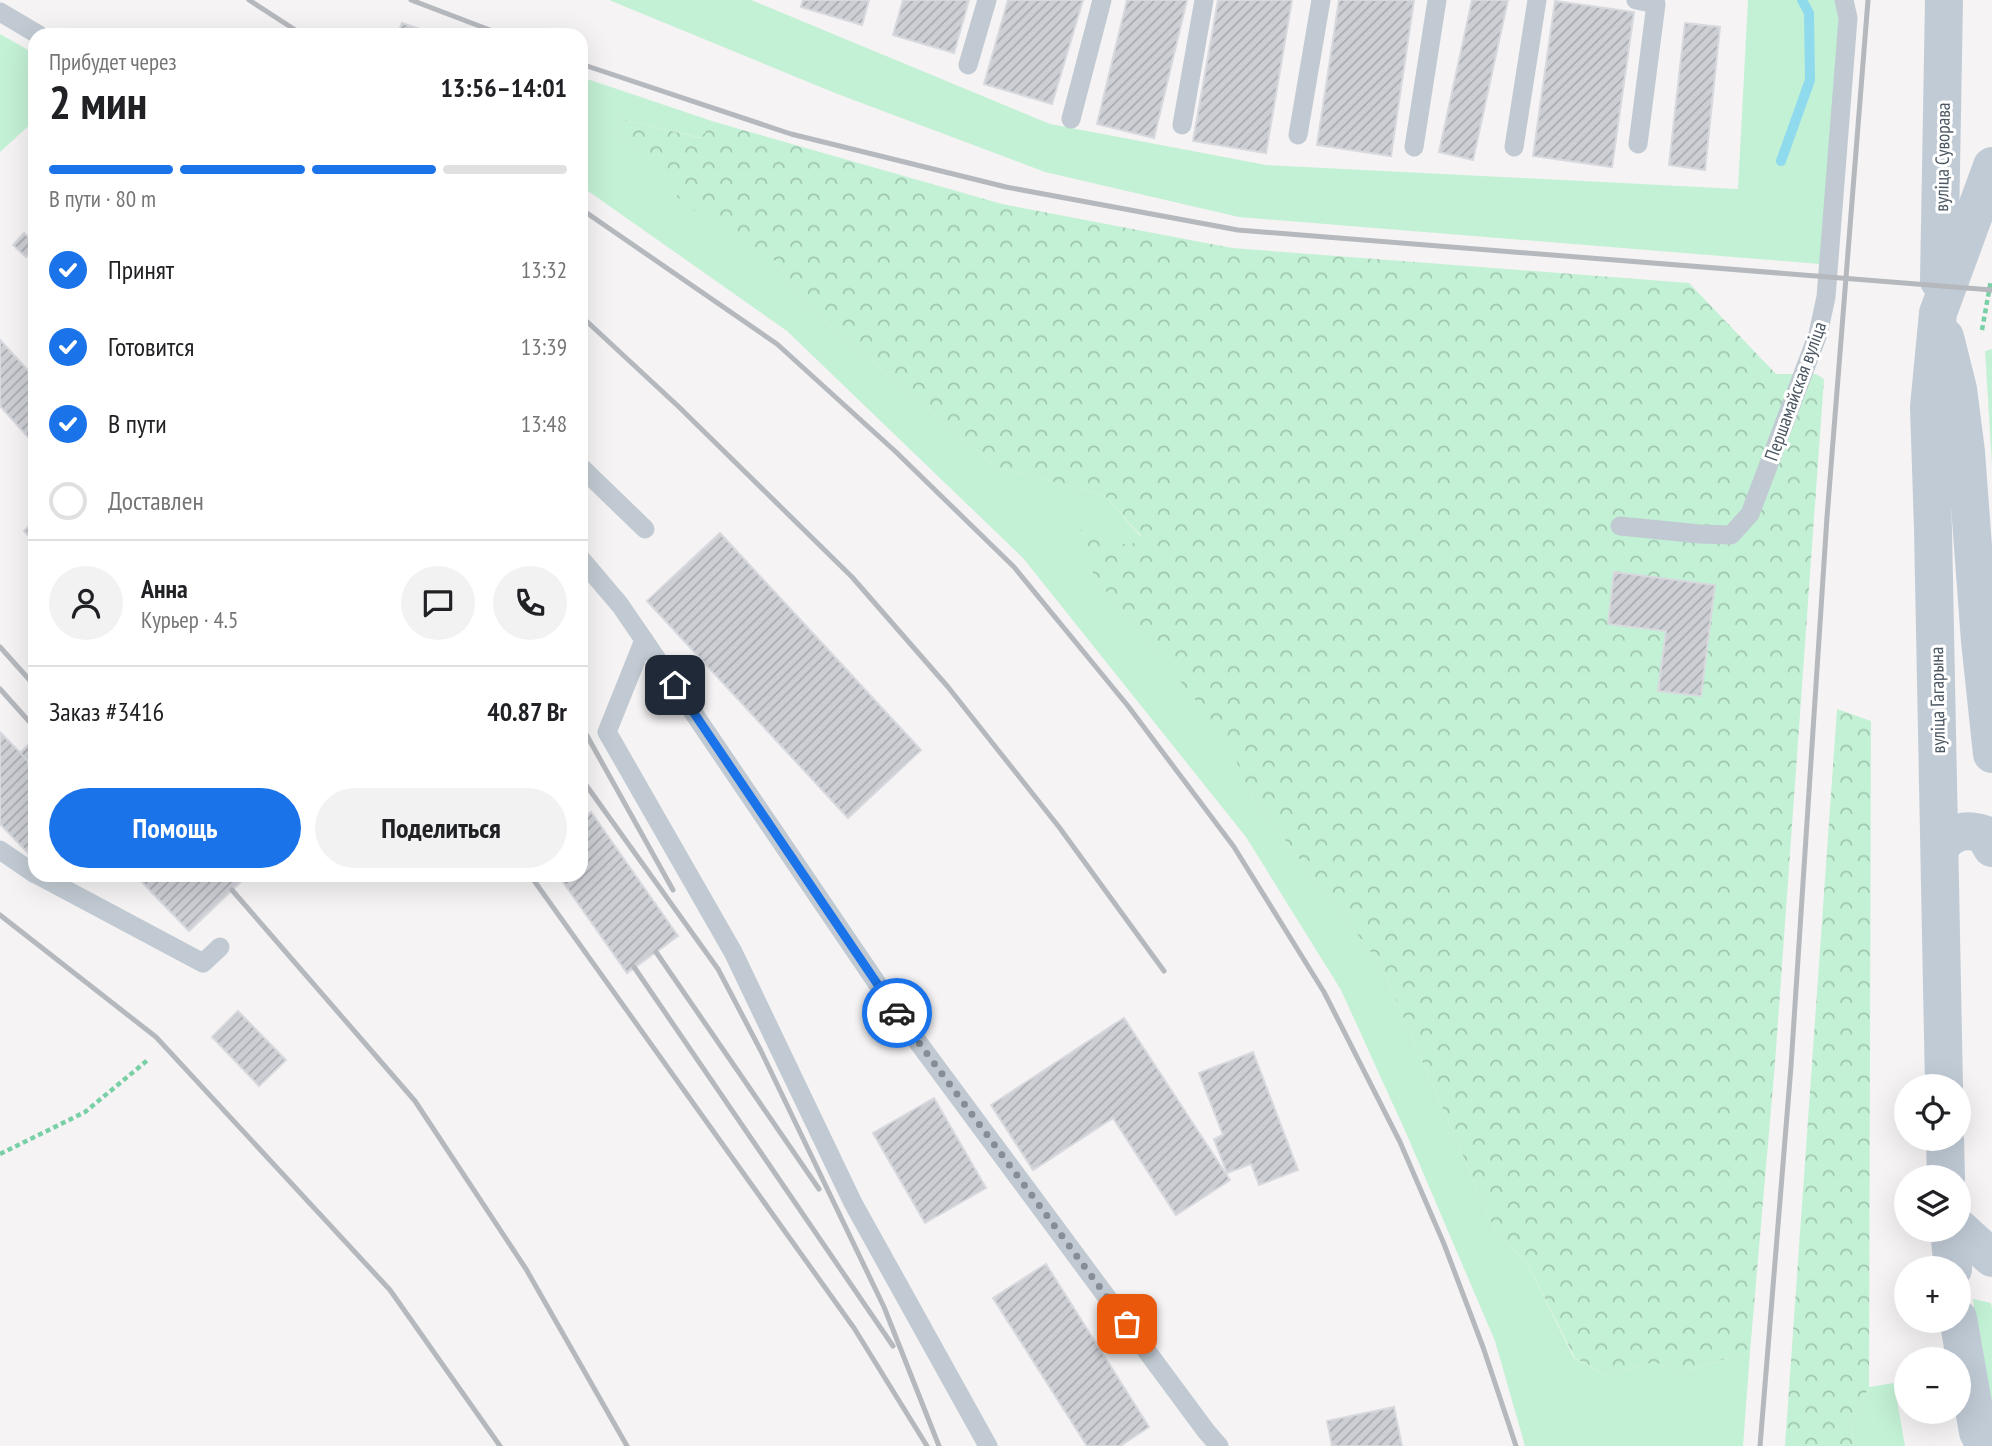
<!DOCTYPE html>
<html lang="ru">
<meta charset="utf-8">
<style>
:root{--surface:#fff;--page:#f2f2f2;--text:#202124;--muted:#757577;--line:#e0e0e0;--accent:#1a73e8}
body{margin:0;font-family:"PT Sans Narrow",sans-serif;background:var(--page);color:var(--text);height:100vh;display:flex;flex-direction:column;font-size:26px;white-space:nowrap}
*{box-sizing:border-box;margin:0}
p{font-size:23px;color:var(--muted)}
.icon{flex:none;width:38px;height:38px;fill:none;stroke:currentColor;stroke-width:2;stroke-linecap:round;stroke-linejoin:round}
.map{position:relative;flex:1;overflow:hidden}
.details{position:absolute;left:28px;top:28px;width:560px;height:854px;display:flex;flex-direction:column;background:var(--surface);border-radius:21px;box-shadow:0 7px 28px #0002}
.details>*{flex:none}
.fabs{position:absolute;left:1894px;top:1074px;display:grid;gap:14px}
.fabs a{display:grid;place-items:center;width:77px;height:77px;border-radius:50%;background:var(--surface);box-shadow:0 7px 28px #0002;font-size:35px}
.pin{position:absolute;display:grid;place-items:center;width:60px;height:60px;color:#fff;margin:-30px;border-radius:14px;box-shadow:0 4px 10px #0006}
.courier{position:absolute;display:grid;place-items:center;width:70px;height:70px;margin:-35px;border:5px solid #1a73e8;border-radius:50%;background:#fff;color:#222;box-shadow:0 2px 9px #0007}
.head em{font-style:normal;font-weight:800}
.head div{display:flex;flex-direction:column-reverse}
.head{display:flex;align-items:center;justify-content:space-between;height:119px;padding:0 21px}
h1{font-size:46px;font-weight:800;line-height:52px}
.bar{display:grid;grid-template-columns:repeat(4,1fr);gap:10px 7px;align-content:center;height:84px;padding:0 21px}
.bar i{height:9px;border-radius:5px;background:var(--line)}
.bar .on{background:var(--accent)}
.bar p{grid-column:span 4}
.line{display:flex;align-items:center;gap:18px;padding:0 21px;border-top:2px solid var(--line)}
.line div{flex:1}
.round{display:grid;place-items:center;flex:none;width:74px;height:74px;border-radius:37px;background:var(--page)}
ol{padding:0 21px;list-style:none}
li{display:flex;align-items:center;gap:21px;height:77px}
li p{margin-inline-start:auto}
li .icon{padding:7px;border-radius:50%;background:var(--accent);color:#fff;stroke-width:4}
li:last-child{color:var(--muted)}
li i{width:38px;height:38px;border:4px solid var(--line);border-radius:50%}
.button{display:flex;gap:14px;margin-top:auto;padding:14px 21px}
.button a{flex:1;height:80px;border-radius:42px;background:var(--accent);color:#fff;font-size:28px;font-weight:800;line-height:80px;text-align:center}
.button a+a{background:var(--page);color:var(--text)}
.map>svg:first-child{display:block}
.green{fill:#c3f1d5}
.forest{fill:url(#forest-crowns)}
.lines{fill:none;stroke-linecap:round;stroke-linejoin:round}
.stream{stroke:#90daee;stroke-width:10}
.building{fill:url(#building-hatch);stroke:#d7d9de;stroke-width:2}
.path{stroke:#7ad0a6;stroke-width:4.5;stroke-dasharray:5 3.5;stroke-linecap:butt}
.lane{stroke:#c1cad2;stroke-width:19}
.secondary{stroke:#c1cbd6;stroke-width:38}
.rail{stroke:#b5b8bd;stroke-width:5}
.done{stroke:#868d94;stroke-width:7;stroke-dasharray:0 12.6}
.route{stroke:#1a73e8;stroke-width:9}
.labels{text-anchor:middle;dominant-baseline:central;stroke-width:6;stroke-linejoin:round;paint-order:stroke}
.street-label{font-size:19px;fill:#4a5661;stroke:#fff}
</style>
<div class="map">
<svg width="1992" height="1446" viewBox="0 0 1992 1446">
<defs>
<pattern id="forest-crowns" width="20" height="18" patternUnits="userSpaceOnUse" patternTransform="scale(1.75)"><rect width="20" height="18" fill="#c3f1d5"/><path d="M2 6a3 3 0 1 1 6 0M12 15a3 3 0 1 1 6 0" fill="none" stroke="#a0c6b0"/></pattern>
<pattern id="building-hatch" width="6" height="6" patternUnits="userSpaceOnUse" patternTransform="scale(1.75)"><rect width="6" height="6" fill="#cdcfd5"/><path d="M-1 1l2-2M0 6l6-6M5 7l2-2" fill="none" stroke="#a8abb0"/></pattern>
</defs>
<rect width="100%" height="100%" fill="#f5f3f3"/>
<!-- green -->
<g class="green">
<polygon points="609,0 751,0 1050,124 1266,165 1738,189 1748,0 1835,0 1839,20 1820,264 1239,217 1045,172 835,93"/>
<polygon points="0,34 35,54 35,120 0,152"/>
<polygon points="581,77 715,122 701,138 621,119 615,133 769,253 808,307 997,467 1104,495 1141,537 1095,578 1227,737 1252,797 1381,965 1497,1235 1526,1261 1574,1358 1606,1375 1654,1362 1680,1372 1750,1352 1743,1446 1525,1446 1495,1341 1407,1135 1341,990 1246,837 1023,558 787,331 581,186"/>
<polygon points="1992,349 1992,464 1985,351"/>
<polygon points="1973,1299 1991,1303 1992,1308 1992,1421 1986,1414"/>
<polygon points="1894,1383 1905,1446 1853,1446 1852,1422 1869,1387"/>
</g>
<!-- forest -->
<g class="forest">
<polygon points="621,119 700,138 715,122 1002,204 1232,248 1689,283 1776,374 1816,374 1824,379 1775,1063 1750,1352 1680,1372 1654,1362 1606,1375 1575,1358 1526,1261 1497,1235 1381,965 1252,797 1226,737 1095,578 1075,528 1130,546 1141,536 1104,495 997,467 808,307 769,253 758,259 677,197 678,183 615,133"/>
<polygon points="1837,709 1871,721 1869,1387 1852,1422 1853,1446 1785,1446"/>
</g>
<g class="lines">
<!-- stream -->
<polyline class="stream" points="1781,161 1810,80 1809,13 1802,0"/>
</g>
<!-- building -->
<g class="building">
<polygon points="803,0 869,0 862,25 801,7"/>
<polygon points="903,0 969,0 954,53 893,35"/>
<polygon points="1008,0 1083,0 1052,104 984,84"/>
<polygon points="1127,0 1187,0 1154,138 1097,124"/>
<polygon points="1218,0 1292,0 1266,153 1193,141"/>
<polygon points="1339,0 1414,0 1391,156 1317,145"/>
<polygon points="1472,0 1508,0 1473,160 1439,152"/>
<polygon points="1555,1 1634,12 1612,167 1533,156"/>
<polygon points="402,23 437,35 397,35"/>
<polygon points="1685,23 1720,27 1705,170 1669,165"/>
<polygon points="24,233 35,243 35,247 26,257 13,245"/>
<polygon points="0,340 35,378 35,445 0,406"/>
<polygon points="35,520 35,543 24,531"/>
<polygon points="720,533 921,750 848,818 647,601"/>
<polygon points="1614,572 1715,585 1701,696 1658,691 1666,631 1608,624"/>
<polygon points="0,732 35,768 35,850 30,855 0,824"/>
<polygon points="35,738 35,768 20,753"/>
<polygon points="591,812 678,936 627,973 558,875 581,875 581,819"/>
<polygon points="135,875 248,875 189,931"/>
<polygon points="238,1011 286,1060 259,1086 212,1037"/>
<polygon points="1124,1018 1230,1180 1176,1215 1113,1118 1033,1170 991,1105"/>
<polygon points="1253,1052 1298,1170 1259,1185 1251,1164 1227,1173 1214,1139 1223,1135 1199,1073"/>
<polygon points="934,1098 986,1188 925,1223 873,1133"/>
<polygon points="1046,1264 1149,1427 1120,1446 1087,1446 993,1298"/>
<polygon points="1394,1407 1402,1446 1332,1446 1327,1421"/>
</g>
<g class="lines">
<!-- path -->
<g class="path">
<polyline points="1982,330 1991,280"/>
<polyline points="0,1154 85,1112 149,1059"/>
</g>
<!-- lane -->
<g class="lane">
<polyline points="1636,0 1656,4 1638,144"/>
<polyline points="0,12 39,35"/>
<polyline points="968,65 987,0"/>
<polyline points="1071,119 1102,0"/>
<polyline points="1182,125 1204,0"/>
<polyline points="1298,135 1321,0"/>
<polyline points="1414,147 1437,0"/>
<polyline points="1514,147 1537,0"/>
<polyline points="581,467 645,529"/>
<polyline points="1620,526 1700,534 1731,535 1750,514 1818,334 1826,297 1848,18 1844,0"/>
<polyline points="581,559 620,605 644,640 906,1026 1206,1431 1219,1446"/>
<polyline points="644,640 607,732 733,952 853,1203 988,1446"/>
<polyline points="0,850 35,874"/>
<polyline points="38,875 203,963 220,947"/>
</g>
<!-- secondary -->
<g class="secondary">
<polyline points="1939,281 1944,0"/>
<polyline points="1945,337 1958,389 1966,452 1980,641 1992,754"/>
<path d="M1940 847C1953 831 1965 828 1984 834L1992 848"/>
<polyline points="1944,1087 1933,529 1929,407 1938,313 1992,166"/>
<polyline points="1945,1139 1946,1178"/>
<polyline points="1958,1227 1992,1258"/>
<polyline points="1949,1230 1953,1269"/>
<polyline points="1958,1318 1978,1432 1985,1446"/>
</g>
<!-- rail -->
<g class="rail">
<polyline points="249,0 303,35"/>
<polyline points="411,0 503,35"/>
<polyline points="581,64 791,134 1006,187 1238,230 1992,290"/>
<polyline points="581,209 777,344 896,452 1014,567 1128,706 1234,847 1324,992 1400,1142 1444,1244 1483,1347 1516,1446"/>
<polyline points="581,316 679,407 852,577 948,687 1059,827 1164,971"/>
<polyline points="0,647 35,686"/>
<polyline points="0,689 35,728"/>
<polyline points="581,725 673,890"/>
<polyline points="581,778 718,969 761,1051 884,1307 939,1446"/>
<polyline points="530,875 854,1328 927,1446"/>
<polyline points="232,890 415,1101 526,1269 627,1446"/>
<polyline points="0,915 156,1037 390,1290 500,1446"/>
<polyline points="656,952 819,1189"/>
<polyline points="634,967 893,1346"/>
<polyline points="1760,1446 1791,1066 1827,517 1868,0"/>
</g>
</g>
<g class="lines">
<!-- done -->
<polyline class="done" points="897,1013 1127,1324"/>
<!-- route -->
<polyline class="route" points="675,685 897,1013"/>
</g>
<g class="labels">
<!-- street labels -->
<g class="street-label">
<text transform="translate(1942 157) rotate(-89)">вуліца Суворава</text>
<text transform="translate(1795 391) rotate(-70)">Першамайская вуліца</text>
<text transform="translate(1937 700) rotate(-91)">вуліца Гагарына</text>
</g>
</g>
</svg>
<div class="fabs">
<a><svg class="icon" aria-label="locate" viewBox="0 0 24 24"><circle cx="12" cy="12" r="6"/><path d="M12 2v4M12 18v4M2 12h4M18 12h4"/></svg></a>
<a><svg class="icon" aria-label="layers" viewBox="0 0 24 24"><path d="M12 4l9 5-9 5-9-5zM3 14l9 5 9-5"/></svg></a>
<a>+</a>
<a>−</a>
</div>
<div class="pin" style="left:1127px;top:1324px;background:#ea580c"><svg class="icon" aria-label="bag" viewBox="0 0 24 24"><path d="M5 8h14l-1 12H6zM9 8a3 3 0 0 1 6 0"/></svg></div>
<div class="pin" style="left:675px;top:685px;background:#1f2937"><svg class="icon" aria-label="home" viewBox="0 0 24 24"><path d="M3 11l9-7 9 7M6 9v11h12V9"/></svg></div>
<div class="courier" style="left:897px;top:1013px"><svg class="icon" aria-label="car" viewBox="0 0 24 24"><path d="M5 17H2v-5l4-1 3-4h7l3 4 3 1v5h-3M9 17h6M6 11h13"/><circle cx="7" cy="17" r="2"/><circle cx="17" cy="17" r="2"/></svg></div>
<section class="details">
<div class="head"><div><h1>2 мин</h1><p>Прибудет через</p></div><em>13:56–14:01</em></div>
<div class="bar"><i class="on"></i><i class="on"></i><i class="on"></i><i></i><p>В пути · 80 m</p></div>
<ol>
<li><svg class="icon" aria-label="check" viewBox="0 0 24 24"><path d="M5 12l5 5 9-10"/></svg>Принят<p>13:32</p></li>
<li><svg class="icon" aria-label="check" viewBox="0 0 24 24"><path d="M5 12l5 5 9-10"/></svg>Готовится<p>13:39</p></li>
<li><svg class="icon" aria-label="check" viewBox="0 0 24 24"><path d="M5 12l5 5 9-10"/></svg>В пути<p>13:48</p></li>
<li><i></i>Доставлен</li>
</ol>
<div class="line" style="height:126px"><a class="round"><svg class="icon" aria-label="person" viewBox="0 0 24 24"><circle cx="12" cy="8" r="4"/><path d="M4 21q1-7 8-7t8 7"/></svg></a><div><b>Анна</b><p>Курьер · 4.5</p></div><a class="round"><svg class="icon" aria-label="chat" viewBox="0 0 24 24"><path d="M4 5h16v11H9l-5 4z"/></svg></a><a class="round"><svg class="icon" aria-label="phone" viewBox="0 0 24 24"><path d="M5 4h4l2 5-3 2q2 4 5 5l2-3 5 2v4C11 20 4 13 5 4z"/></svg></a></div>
<div class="line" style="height:91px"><div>Заказ #3416</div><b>40.87 Br</b></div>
<div class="button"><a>Помощь</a><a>Поделиться</a></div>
</section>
</div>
